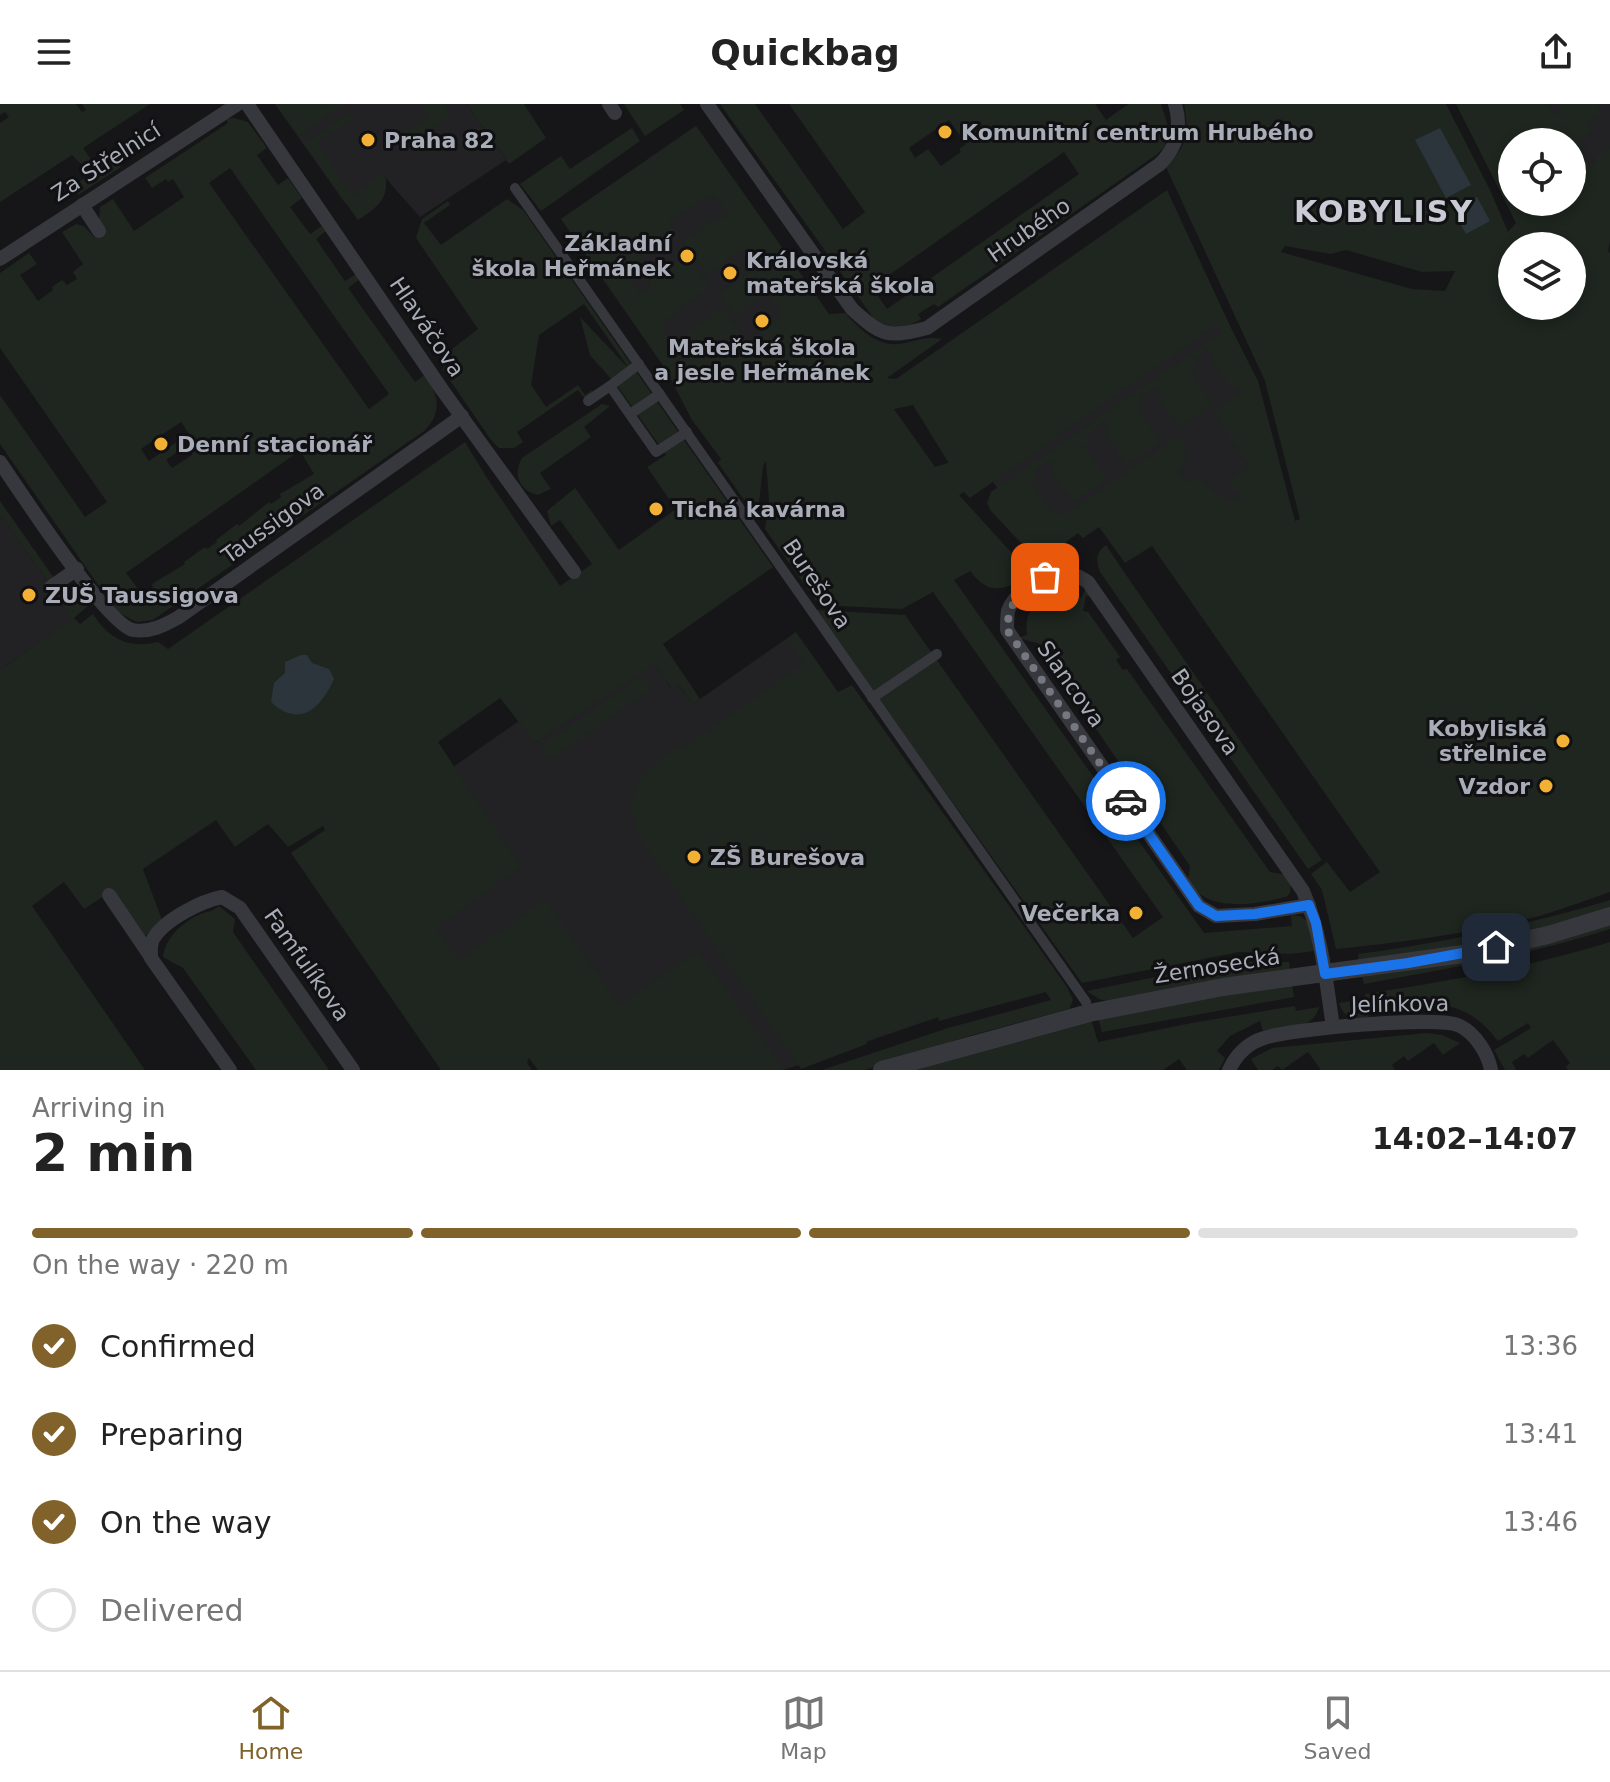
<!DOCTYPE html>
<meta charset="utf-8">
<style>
:root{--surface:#fff;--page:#f6f6f6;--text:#222;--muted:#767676;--line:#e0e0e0;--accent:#80622a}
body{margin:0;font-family:"DejaVu Sans",sans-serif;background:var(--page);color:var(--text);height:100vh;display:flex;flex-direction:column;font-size:30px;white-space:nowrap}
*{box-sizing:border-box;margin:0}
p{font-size:26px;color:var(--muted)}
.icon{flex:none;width:44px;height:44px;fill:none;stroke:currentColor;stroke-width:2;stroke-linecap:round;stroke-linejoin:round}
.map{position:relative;height:966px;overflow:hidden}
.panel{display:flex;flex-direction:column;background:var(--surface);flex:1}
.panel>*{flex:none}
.fabs{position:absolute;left:1498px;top:24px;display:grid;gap:16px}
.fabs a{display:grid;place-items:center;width:88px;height:88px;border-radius:50%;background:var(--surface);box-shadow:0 4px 12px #0003;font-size:40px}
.pin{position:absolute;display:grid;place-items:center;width:68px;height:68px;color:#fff;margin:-34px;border-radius:16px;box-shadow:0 4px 12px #0006}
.courier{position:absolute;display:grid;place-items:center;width:80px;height:80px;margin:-40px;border:6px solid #1a73e8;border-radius:50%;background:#fff;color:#222;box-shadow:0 2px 10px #0007}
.headline em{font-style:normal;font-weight:700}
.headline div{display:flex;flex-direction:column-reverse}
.headline{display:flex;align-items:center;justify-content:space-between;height:136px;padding:0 32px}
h1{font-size:52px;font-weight:700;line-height:60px}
.bar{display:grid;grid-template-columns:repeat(4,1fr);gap:12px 8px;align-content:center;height:96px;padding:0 32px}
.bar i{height:10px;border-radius:6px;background:var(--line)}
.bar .on{background:var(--accent)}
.bar p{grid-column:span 4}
ol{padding:0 32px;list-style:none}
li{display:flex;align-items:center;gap:24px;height:88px}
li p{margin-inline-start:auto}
li .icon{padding:8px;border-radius:50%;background:var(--accent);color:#fff;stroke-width:4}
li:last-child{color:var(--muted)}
li i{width:44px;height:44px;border:4px solid var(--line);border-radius:50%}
header{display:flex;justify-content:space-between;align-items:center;height:104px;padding:0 32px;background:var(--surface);font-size:36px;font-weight:700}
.tab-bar{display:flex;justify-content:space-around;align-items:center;height:112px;border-top:2px solid var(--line);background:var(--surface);font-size:22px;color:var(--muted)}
.tab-bar a{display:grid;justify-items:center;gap:4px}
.tab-bar .on{color:var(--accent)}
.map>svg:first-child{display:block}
.built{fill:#222225}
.green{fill:#1e261f;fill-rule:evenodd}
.water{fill:#2c353c}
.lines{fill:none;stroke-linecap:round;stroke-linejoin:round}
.pedestrian{stroke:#37383d;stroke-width:10}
.minor{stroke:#37383d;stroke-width:14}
.tertiary{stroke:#37383d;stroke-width:18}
.done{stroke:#757880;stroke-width:8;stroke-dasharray:0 14.4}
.route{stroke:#1a73e8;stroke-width:10}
.poi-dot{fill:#f2b134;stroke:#111113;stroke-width:3}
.labels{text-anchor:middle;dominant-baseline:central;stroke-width:6;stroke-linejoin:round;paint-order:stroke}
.poi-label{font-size:22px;font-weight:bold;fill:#a8adb8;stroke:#111113;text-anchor:start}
.street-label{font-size:22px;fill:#a8adb8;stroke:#111113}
.district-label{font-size:30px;font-weight:bold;letter-spacing:2px;fill:#c9ccd4;stroke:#111113}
</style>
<header><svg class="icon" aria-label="menu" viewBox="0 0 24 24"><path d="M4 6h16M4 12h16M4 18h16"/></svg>Quickbag<svg class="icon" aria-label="share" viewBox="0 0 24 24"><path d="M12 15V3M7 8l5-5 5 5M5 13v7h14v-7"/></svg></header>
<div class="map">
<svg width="1610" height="966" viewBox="0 0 1610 966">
<rect width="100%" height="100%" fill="#161618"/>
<!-- built -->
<g class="built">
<polygon points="275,0 467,0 506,56 420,113 382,70 345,99"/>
<polygon points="1472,0 1610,0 1610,71 1572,98 1572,38 1512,38"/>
<polygon points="696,22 833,216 697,310 561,115"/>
<polygon points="1186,181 1243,251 1292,419 1241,455 1171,357 1032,433 963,336"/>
<polygon points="0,410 74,515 0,566"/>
<polygon points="796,528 939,913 784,966 538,966 480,884 390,784 490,717 453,663 519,617 535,639 654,559 671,584 678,580 693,600"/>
</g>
<!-- green -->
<g class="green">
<polygon points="0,0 76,0 82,8 86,6 82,0 150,0 83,44 95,61 100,58 104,62 115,55 121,63 78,91 73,82 85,74 81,60 72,51 0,98 0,19 9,13 5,8 0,11"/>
<polygon points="275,0 321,0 324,4 329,0 344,0 299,32"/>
<polygon points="422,0 444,0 452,11 410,41 404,30 429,12"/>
<polygon points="467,0 524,0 546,34 509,60"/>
<polygon points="624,0 680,0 684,6 645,32"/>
<path d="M720 0H755L843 125 865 108 789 0H1095L1106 16 1128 0H1161L1167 19 1165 43 1156 51 938 203 934 200 918 210 921 215C904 226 891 225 874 215ZM949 16 966 40 959 45 961 48 941 62 928 45 915 54 909 44ZM1064 48 1079 70 887 205 872 183Z"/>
<path d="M1184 0H1446L1491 88 1508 128 1516 119 1456 0H1546L1554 11 1560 6 1558 0H1596L1602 9 1587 20 1592 27 1581 35 1585 42 1579 47 1591 63 1598 58 1594 53 1610 42V137L1608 147 1610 149V788C1586 796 1563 805 1539 812 1473 829 1404 838 1336 845L1322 786 1311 770 1327 758 1350 788 1380 768 1152 442 1125 459 1099 423 1083 434 1078 429 1039 458 990 406 987 399 991 388 1223 228 1217 220 970 394 964 388 959 391 1031 470C1007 485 990 494 970 467L954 476 1204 829 1292 822 1291 811 1300 812 1308 818 1314 847 1291 850 1239 848 1082 879 815 506 905 511 1133 834 1163 813 933 488 902 505 819 501 765 425 769 396 766 357 763 362 758 408 754 410 718 359 721 355 692 316 665 264 561 115 696 22 829 210 845 209C861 226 878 245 905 239 919 236 926 232 942 235L887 274 896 275 1167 86 1231 224 1258 277 1295 417 1300 415 1265 277 1166 63C1188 40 1189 31 1184 0ZM1512 38H1572V98H1512ZM715 90 728 110 718 117 715 115 683 137 707 171 739 148 741 150 752 143 765 163 755 170 752 167 720 190 735 211 767 188 783 210 761 227 763 231 761 233 758 229 754 231 759 238 745 248 735 235 741 230 722 204 685 230 688 235 677 242 663 223 664 218 671 213 674 214 672 211 710 184 686 150 648 177 651 181 640 190 626 170V166L633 161 636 162 635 159 677 130 669 118 702 96 704 97ZM1285 142 1331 150 1346 146 1422 168 1455 167 1445 187 1412 185 1281 148ZM1512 142H1572V202H1512ZM1209 245 1215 251 1210 255 1233 287 1238 283 1241 287 1213 309 1250 362 1227 379 1241 392 1226 398 1199 373 1187 378 1179 368C1191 356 1186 345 1180 331L1065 411 1062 408 1055 412 1032 379 1038 374 1034 367 1051 356 1055 362 1050 366 1073 399 1107 375 1084 343 1091 338 1087 331 1104 319 1109 326 1104 330 1126 361 1161 338 1138 305 1144 299 1140 293 1156 282 1161 288 1157 292 1180 324 1213 300 1191 268 1197 263 1193 256ZM913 301 948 358V359L935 363 894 305Z"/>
<path d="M348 9 352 15 317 39 352 93 382 69 386 75C388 97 375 105 358 116L304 40Z"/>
<path d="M234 14 248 18 267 44 257 51 278 81 288 74 302 94 290 103 310 130 322 122 326 127 316 135 345 177 356 170 360 175 348 184 415 278 426 270C438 292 443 308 424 327L153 516 137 518 117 508 0 340V291L85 413 107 398 0 244V169L29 149 37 160 20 171 38 197 53 186 52 183 62 176 67 181 77 175 73 168 83 160 62 128 76 120 84 122 94 133 104 126 99 115 100 103 113 95 134 127 184 93 173 75 168 78 166 75 152 84 145 74 228 19 226 15ZM230 64 389 290 369 305 209 79ZM181 318 197 342 190 347 192 351 172 364 166 356 186 342 181 335 149 357 141 345ZM298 348 302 350 314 370 280 390 281 393 271 400 269 398 239 422 237 420 216 436 217 438 207 445 205 443 184 458 185 460 152 480 153 483 142 490 126 469Z"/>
<polygon points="632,24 640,37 541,107 520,80 561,52 570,65"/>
<path d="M507 95 523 106 773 463 663 540 700 595 693 600 678 580 672 585 654 560 535 639 500 594 438 638 521 763 436 824 459 856 545 795 619 901 698 847 784 966H538L529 954 527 959 532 966H441L291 749 325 726 323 722 288 743 268 720 235 743 216 716 143 765 162 816 145 832 113 786 84 805 64 778 32 802 145 966H0V566L73 515 57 492 65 487H78L88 502 74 514 80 520 93 510C109 535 128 545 158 538L168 545 465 338 487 374 560 482 592 460 560 416 551 422 547 407 575 384 619 446 676 405 647 363 666 351 618 283 590 251 580 213 630 266 584 200 539 231 531 281 546 303 578 281 585 291 592 286 594 289 585 295 578 286 517 328 523 338 514 344H499L491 336 443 266 447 249 478 225 416 134 422 115 448 97 450 101 424 119 441 141Z"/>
<path d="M602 300 610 302 584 323 591 333 540 369 551 385 538 391C520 387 512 371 522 354Z"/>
<polygon points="0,397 54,474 48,478 0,410"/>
<path d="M1106 441 1120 462 1322 756 1308 765 1100 468C1096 457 1095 449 1106 441Z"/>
<path d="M1086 485 1091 493 1086 492 1083 507 1088 508 1120 553 1116 556 1123 566 1127 565 1270 768 1287 771 1291 778 1290 789 1286 793C1253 801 1207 809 1188 777L1190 762 1079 600 1082 597 1074 586 1070 588 1038 539 1017 534 1027 531C1022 498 1052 480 1081 494Z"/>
<path d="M796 528 838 588 852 581 1067 883 1073 896 1069 905 969 932 865 966H822L948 924 1051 896 1046 888 939 917 938 913 866 936 867 940 801 965 645 742C640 731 634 719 632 706 629 675 663 647 691 639L804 559 788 534Z"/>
<polygon points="642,572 652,585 549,656 540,643"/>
<path d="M1610 796V804L1519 831 1450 845 1359 858 1358 850C1446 838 1524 822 1610 796Z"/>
<path d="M219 802 235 815 233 828 329 966H256L183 864 163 853C165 834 183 817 201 810 208 807 212 808 219 802Z"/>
<path d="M1610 820V825C1529 851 1447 865 1364 880L1362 873Z"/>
<path d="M1610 838V966H1568L1566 963 1570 959 1553 936 1528 954 1524 950 1512 958 1516 966H1505L1494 946 1531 924 1528 919 1498 937C1462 889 1421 898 1368 903L1369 916C1355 916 1344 915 1339 899L1366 895 1365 890C1448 877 1530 863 1610 838Z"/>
<polygon points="1239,858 1289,858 1290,865 1107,897 1099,895 1087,887 1219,860"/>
<polygon points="1292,881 1294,893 1102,928 1098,914 1193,895"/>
<path d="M1295 902 1296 907 1319 903C1313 927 1284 924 1263 927L1260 917 1230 932 1217 947 1225 954 1219 966H1187L1179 955 1163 966H882L1089 909 1098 938 1197 918Z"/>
<polygon points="1427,929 1442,931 1460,939 1443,951 1434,939 1408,957 1404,952 1392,961 1395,966 1321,966 1308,948 1282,966 1278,962 1272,966 1258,966 1251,955 1272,944"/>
</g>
<!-- water -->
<g class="water">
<polygon points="1440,24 1471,81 1446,94 1415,36"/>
<polygon points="1477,93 1490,117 1466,130 1453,106"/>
<path d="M301 551H307L312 559 329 565 334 575C321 604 300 625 271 598L274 579 285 569V558Z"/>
</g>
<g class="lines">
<!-- pedestrian -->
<g class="pedestrian">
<polyline points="515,84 1086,898"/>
<polyline points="610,282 639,260"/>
<polyline points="588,297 610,282 656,348 687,328"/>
<polyline points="630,310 660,290"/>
<polyline points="872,594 937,550"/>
</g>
<!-- minor -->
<g class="minor">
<polyline points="247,0 443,287 574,468"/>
<polyline points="609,0 615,9"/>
<path d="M707 0 852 205C882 232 887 234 927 224L1160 60C1177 43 1182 23 1175 0"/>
<polyline points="82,101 99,127"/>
<polyline points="0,155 238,0"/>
<path d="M0 358C19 386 107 521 133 526 150 529 165 521 179 513L462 312"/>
<polyline points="51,483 77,465"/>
<polyline points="109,791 151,853"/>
<path d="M1309 801 1255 810 1216 812 1199 802 1007 526C1007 521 1007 513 1008 507 1015 487 1050 464 1071 469 1076 471 1083 475 1088 478L1303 787C1322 831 1326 877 1333 923"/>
<path d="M230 966 151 854C151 847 150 841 153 835 164 816 201 797 222 793L240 804 353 966"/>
<path d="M1229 966C1236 951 1248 939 1264 934 1289 925 1441 911 1460 922 1476 930 1488 950 1491 966"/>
</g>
<!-- tertiary -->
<polyline class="tertiary" points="882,966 1089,909 1223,883 1470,849 1548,831 1610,812"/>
</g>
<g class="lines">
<!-- done -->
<path class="done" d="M1045 473C1021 490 1009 494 1007 526L1126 697"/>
<!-- route -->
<polyline class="route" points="1126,697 1199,802 1216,812 1255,810 1309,801 1316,819 1325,870 1408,859 1496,843"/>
</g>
<!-- markers -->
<g class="poi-dot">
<circle cx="945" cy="28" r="8"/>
<circle cx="368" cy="36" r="8"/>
<circle cx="687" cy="152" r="8"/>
<circle cx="730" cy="169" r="8"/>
<circle cx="762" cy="217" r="8"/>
<circle cx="161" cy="340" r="8"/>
<circle cx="656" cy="405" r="8"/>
<circle cx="29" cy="491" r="8"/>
<circle cx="1563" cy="637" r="8"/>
<circle cx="1546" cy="682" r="8"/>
<circle cx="694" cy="753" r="8"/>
<circle cx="1136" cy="809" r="8"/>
</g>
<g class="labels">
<!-- poi labels -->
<g class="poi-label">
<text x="961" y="28">Komunitní centrum Hrubého</text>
<text x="384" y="36">Praha 82</text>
<text x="671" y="139" text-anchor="end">Základní<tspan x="671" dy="25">škola Heřmánek</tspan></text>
<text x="746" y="156">Královská<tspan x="746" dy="25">mateřská škola</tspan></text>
<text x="762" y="243" text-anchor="middle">Mateřská škola<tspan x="762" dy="25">a jesle Heřmánek</tspan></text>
<text x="177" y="340">Denní stacionář</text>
<text x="672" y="405">Tichá kavárna</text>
<text x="45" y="491">ZUŠ Taussigova</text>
<text x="1547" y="624" text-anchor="end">Kobyliská<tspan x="1547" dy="25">střelnice</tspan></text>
<text x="1530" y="682" text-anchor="end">Vzdor</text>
<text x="710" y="753">ZŠ Burešova</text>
<text x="1120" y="809" text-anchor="end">Večerka</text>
</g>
<!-- street labels -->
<g class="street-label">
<text transform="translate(106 58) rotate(-33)">Za Střelnicí</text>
<text transform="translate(1029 126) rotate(-35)">Hrubého</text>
<text transform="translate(427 223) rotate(56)">Hlaváčova</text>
<text transform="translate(273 419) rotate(-36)">Taussigova</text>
<text transform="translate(817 480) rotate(56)">Burešova</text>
<text transform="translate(1071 580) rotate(55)">Slancova</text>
<text transform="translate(1205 608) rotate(55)">Bojasova</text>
<text transform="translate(307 861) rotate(55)">Famfulíkova</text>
<text transform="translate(1217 862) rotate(-9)">Žernosecká</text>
<text transform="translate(1400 900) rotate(-1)">Jelínkova</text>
</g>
<!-- district labels -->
<g class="district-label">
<text x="1384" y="107">KOBYLISY</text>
</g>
</g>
</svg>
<div class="fabs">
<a><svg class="icon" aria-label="locate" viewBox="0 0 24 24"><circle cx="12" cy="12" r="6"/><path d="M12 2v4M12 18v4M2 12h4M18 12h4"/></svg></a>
<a><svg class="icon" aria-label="layers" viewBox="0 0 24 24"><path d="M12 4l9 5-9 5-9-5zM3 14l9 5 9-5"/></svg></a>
</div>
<div class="pin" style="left:1045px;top:473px;background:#ea580c"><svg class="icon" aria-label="bag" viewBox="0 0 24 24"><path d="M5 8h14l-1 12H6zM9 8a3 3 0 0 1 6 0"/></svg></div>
<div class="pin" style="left:1496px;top:843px;background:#1f2937"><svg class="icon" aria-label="home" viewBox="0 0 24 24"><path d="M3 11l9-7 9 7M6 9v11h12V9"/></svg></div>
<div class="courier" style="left:1126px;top:697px"><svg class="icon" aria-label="car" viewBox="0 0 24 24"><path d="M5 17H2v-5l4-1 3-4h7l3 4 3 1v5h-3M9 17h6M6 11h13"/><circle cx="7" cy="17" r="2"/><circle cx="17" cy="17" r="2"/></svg></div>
</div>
<section class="panel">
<div class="headline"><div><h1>2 min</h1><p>Arriving in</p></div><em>14:02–14:07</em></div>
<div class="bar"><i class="on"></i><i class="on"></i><i class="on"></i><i></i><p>On the way · 220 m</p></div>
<ol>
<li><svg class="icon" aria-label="check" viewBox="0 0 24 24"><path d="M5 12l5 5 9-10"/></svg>Confirmed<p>13:36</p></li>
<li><svg class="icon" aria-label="check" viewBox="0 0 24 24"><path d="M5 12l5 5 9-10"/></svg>Preparing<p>13:41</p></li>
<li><svg class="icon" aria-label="check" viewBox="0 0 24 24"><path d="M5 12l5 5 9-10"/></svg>On the way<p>13:46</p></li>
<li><i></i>Delivered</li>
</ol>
</section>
<nav class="tab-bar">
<a class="on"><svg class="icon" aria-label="home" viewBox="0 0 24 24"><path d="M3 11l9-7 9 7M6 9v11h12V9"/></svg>Home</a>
<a><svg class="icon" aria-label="map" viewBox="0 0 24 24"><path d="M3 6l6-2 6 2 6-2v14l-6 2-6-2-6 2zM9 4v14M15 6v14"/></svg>Map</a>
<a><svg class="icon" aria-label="saved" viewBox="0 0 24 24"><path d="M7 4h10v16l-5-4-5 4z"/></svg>Saved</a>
</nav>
